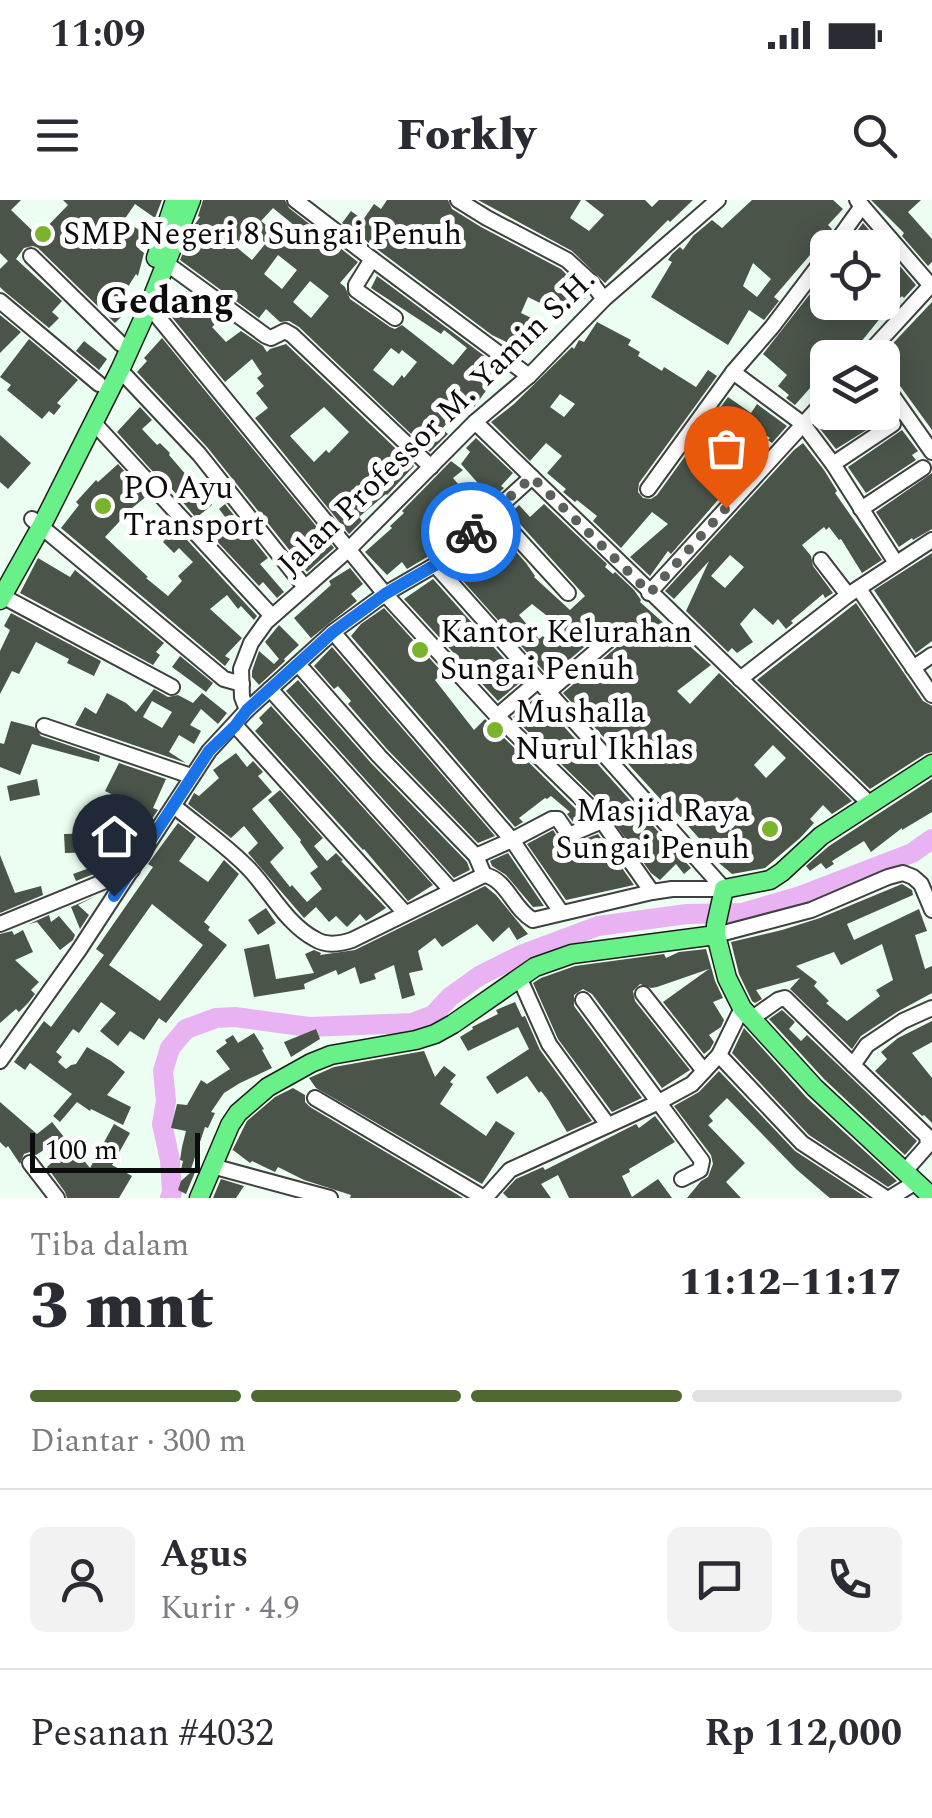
<!DOCTYPE html>
<html lang="id">
<meta charset="utf-8">
<style>
:root{--surface:#fff;--page:#f2f2f3;--text:#2b2b33;--muted:#7c7c81;--line:#e1e1e2;--accent:#4f6930}
body{margin:0;font-family:Spectral,serif;background:var(--page);color:var(--text);height:100vh;display:flex;flex-direction:column;font-size:38px;white-space:nowrap}
*{box-sizing:border-box;margin:0}
p{font-size:32px;color:var(--muted)}
.icon{flex:none;width:55px;height:55px;fill:none;stroke:currentColor;stroke-width:2;stroke-linecap:round;stroke-linejoin:round}
.map{position:relative;height:998px;overflow:hidden}
.side{display:flex;flex-direction:column;background:var(--surface);flex:1}
.side>*{flex:none}
.controls{position:absolute;left:810px;top:30px;display:grid;gap:20px}
.controls a{display:grid;place-items:center;width:90px;height:90px;border-radius:15px;background:var(--surface);box-shadow:0 5px 25px #0003;font-size:50px}
.scale{position:absolute;left:30px;bottom:25px;width:170px;box-sizing:border-box;padding-left:10px;border:5px solid #0c0c0c;border-top:0;font-size:28px;line-height:35px;white-space:nowrap;color:#0c0c0c;-webkit-text-stroke:8px #fff;paint-order:stroke}
.pin{position:absolute;display:grid;place-items:center;width:85px;height:85px;color:#fff;margin:-102px -42px;border-radius:50% 50% 50% 0;rotate:-45deg;box-shadow:0 0 10px #0007}
.pin .icon{rotate:45deg}
.courier{position:absolute;display:grid;place-items:center;width:100px;height:100px;margin:-50px;border:8px solid #1a73e8;border-radius:50%;background:#fff;color:#222;box-shadow:0 2px 12px #0007}
.headline em{font-style:normal;font-weight:800}
.headline div{display:flex;flex-direction:column-reverse}
.headline{display:flex;align-items:center;justify-content:space-between;height:170px;padding:0 30px}
h1{font-size:65px;font-weight:800;line-height:75px}
.bar{display:grid;grid-template-columns:repeat(4,1fr);gap:15px 10px;align-content:center;height:120px;padding:0 30px}
.bar i{height:12px;border-radius:8px;background:var(--line)}
.bar .current{background:var(--accent)}
.bar p{grid-column:span 4}
.line{display:flex;align-items:center;gap:25px;padding:0 30px;border-top:2px solid var(--line)}
.line div{flex:1}
.round{display:grid;place-items:center;flex:none;width:105px;height:105px;border-radius:15px;background:var(--page)}
.status{display:flex;justify-content:space-between;align-items:center;height:70px;padding:0 50px;background:var(--surface);direction:ltr}
.status svg{height:28px;fill:currentColor}
header{display:flex;justify-content:space-between;align-items:center;height:130px;padding:0 30px;background:var(--surface);font-size:45px;font-weight:800}
.map>svg:first-child{display:block}
.lines{fill:none;stroke-linecap:round;stroke-linejoin:round}
.river{stroke:#e9b3f3;stroke-width:20}
.building{fill:#4a5449;fill-rule:evenodd}
.minor-casing{stroke:#3f3f3f;stroke-width:18}
.major-casing{stroke:#1d1d1d;stroke-width:21}
.minor{stroke:#fff;stroke-width:14}
.major{stroke:#69f189;stroke-width:18}
.done{stroke:#5a615c;stroke-width:10;stroke-dasharray:0 18}
.route{stroke:#1a73e8;stroke-width:12}
.poi-dot{fill:#7ab42c;stroke:#fff;stroke-width:4}
.labels{text-anchor:middle;dominant-baseline:central;stroke-width:10;stroke-linejoin:round;paint-order:stroke}
.poi-label{font-size:32px;fill:#0c0c0c;stroke:#fff;text-anchor:start}
.street-label{font-size:32px;fill:#0c0c0c;stroke:#fff}
.quarter-label{font-size:38px;font-weight:bold;fill:#0c0c0c;stroke:#fff}
</style>
<div class="status"><b>11:09</b><svg viewBox="0 0 49 12"><path d="M0 12V9h3v3zM5 12V6h3v6zM10 12V3h3v9zM15 12V0h3v12zM26 1h20v11H26zM47 4h2v5h-2z"/></svg></div>
<header><svg class="icon" aria-label="menu" viewBox="0 0 24 24"><path d="M4 6h16M4 12h16M4 18h16"/></svg>Forkly<svg class="icon" aria-label="search" viewBox="0 0 24 24"><circle cx="10" cy="10" r="6"/><path d="M15 15l6 6"/></svg></header>
<div class="map">
<svg width="932" height="998" viewBox="0 0 932 998">
<rect width="100%" height="100%" fill="#ecfef1"/>
<g class="lines">
<!-- river -->
<polyline class="river" points="170,998 172,992 170,960 162,924 166,901 163,871 170,848 186,829 216,818 235,817 309,827 412,823 433,815 450,797 479,776 523,754 598,726 687,714 742,713 800,696 912,653 932,639"/>
</g>
<!-- building -->
<g class="building">
<polygon points="0,0 21,0 11,10 38,36 68,5 63,0 162,0 155,18 135,4 124,20 148,36 139,49 144,53 138,76 136,74 116,106 124,114 115,123 38,48 33,46 24,48 16,59 62,101 52,112 59,118 49,128 4,91 0,87 0,69 8,61 0,53"/>
<path d="M203 0H285L289 8 358 62 340 83 345 87 350 99 390 127 395 129 402 125 453 165 467 148 444 130 441 134 371 88 377 76 502 169 474 207 471 208 455 196 447 204 456 212 442 229 448 234 430 252 299 127 289 121 280 122 266 109 259 118 180 60 195 24 200 17 198 16ZM273 8 295 26 285 40 261 21ZM248 29 266 43 252 60 235 46ZM278 55 297 70 282 89 264 74ZM310 81 329 96 311 118 293 102ZM391 148 399 154 402 150 417 162 404 178 402 175 393 186 373 170Z"/>
<polygon points="387,0 448,0 452,9 481,27 561,69 588,96 580,103 578,101 560,119 548,107 528,97 521,113 550,127 545,136 531,128 521,149 492,135 342,23 351,11 363,20 374,4 381,9"/>
<polygon points="478,0 581,0 570,18 589,31 604,15 585,0 645,0 652,7 659,0 693,0 670,22 668,20 605,83 572,51"/>
<path d="M752 0H833L843 9 828 25 832 29 822 44 816 48 774 97 779 101 764 120 749 110 728 145 651 97 672 62 668 60 672 54 680 47 683 50 693 36 712 20 722 28ZM753 63 771 79 757 97 743 86Z"/>
<polygon points="871,0 921,0 908,12 932,39 932,62 928,66 902,36 904,33"/>
<polygon points="863,23 916,85 904,98 902,96 886,111 848,158 828,158 828,187 818,179 795,205 786,198 789,195 778,186 787,175 763,154 828,71 828,102 882,102 882,48 845,48"/>
<path d="M186 91 222 117 212 127 226 142 241 131 263 146 267 152 270 149 286 144 414 266 387 295 386 294 359 317 362 321 349 334 255 218 268 208 256 193 264 186 257 178 262 174 252 159 225 182 166 110ZM324 207 349 232 329 253 326 250 314 262 290 236Z"/>
<polygon points="932,102 932,230 882,161 882,158 880,157"/>
<polygon points="0,115 21,132 0,153"/>
<path d="M597 122 631 140 628 145 640 152 638 156 662 171 664 167 696 187 708 170 717 176 639 283 638 292 643 298 651 299 657 295 728 197 751 213 757 204 787 226 772 243 768 240 770 238 754 228 739 241 750 253 738 266 744 270 671 354 668 351 650 376 630 357 668 324 652 312 621 348 593 321 597 316 577 300 575 302 563 292 566 289 547 273 562 256 546 243 530 261 491 222 514 204 572 147 574 149 579 140 584 142ZM560 194 575 204 564 217 550 207Z"/>
<polygon points="162,138 334,348 307,372 207,247 137,172 147,161 144,158"/>
<polygon points="29,139 78,180 57,203 61,206 54,215 49,211 42,219 7,190 11,185 0,177"/>
<polygon points="84,141 107,159 99,170 76,151"/>
<polygon points="882,200 892,214 836,249 817,225 830,212 882,212"/>
<polygon points="140,207 152,220 142,229 157,245 160,243 170,253 169,255 212,305 196,318 166,282 164,284 117,232"/>
<polygon points="902,230 918,251 912,255 916,260 866,293 848,267"/>
<polygon points="0,235 31,263 8,289 0,282"/>
<polygon points="476,238 513,273 501,286 504,288 492,299 461,264 470,252 466,248"/>
<path d="M803 243 824 270 837 291 835 293 882 360 862 373 841 339 839 340 829 327 826 330 824 327 802 345 811 356 813 366 833 393 825 398 823 394 791 421 793 423 786 429 778 419 773 425 754 408 740 424 753 442 737 453 732 448 728 452 686 411 709 361 674 399 665 391 794 250ZM730 355 744 367 725 388 711 376Z"/>
<polygon points="451,261 463,270 453,278 480,310 429,356 407,369 402,362 387,375 365,352 392,328 390,326 404,313 402,311"/>
<polygon points="118,264 147,296 132,308 105,337 148,377 146,378 168,396 182,381 178,376 193,362 179,348 174,353 163,342 176,328 257,416 254,420 241,406 238,409 227,395 210,409 242,438 225,456 230,459 225,466 61,328 79,305 76,302 96,280 98,282"/>
<polygon points="932,273 932,329 913,340 912,338 899,347 876,312"/>
<polygon points="225,304 268,358 260,364 284,392 277,398 263,382 259,386 212,336 229,322 219,309"/>
<path d="M544 304 607 364 605 367 613 374 615 372 634 390 641 400 640 402 711 465 677 491 690 504 719 473 852 601 832 614 823 605 810 619 814 623 800 638 765 668 732 674 719 663 720 662 666 601 664 603 563 493 618 446 620 438 617 431 609 428 603 431 549 477 454 371 481 345 478 342 495 328 526 363 535 376 534 377 570 410 585 396 510 313 519 305 530 317ZM532 404 565 430 550 444 543 436 539 439 519 415ZM773 545 786 558 766 578 754 565ZM737 597 749 610 730 631 717 614Z"/>
<polygon points="932,353 932,441 916,453 874,390"/>
<polygon points="38,358 70,377 75,370 164,443 156,452 160,455 153,465 20,393"/>
<polygon points="350,368 363,384 351,394 357,401 311,438 294,418 331,385 329,381"/>
<polygon points="433,379 523,480 498,501 404,399"/>
<polygon points="856,403 923,501 932,506 932,552 925,554 870,589 757,480"/>
<polygon points="384,408 443,473 435,480 474,530 485,519 584,617 573,622 567,614 570,612 551,596 547,599 545,598 519,618 523,622 515,627 351,436 361,424"/>
<polygon points="11,413 101,461 94,476 67,463 69,459 36,442 19,474 12,471 0,494 0,451 10,430 4,426"/>
<polygon points="279,425 299,445 284,459 285,461 259,485 252,477 252,471 259,451 274,464 279,459 265,442"/>
<polygon points="332,447 495,636 478,643 387,549 348,504 351,501 338,486 334,489 314,466"/>
<polygon points="180,456 213,483 206,492 172,467"/>
<polygon points="298,480 371,563 467,662 470,670 454,678 286,491"/>
<path d="M154 489 168 497 178 495 193 503 202 493 227 513 218 524 201 509 190 525 201 531 194 544 179 535 169 552 186 563 75 525 85 507 96 514 107 493 126 503 136 512ZM152 501 172 512 162 528 143 517Z"/>
<polygon points="537,496 541,501 691,668 684,674 676,664 660,680 651,673 596,598 513,517"/>
<polygon points="271,506 433,685 408,701 364,649 363,650 255,531 263,523 259,518"/>
<polygon points="11,521 34,527 41,536 100,556 99,562 32,544 20,575 0,567 0,543 4,544"/>
<polygon points="236,553 247,567 253,561 263,572 258,576 272,592 252,609 284,648 270,662 290,687 292,685 307,702 322,689 310,673 318,667 300,642 301,640 268,600 280,590 323,638 314,646 327,661 336,653 343,660 341,661 386,708 366,721 360,714 347,727 336,716 329,722 316,707 304,718 248,653 258,643 244,626 231,638 188,604 194,593 199,596 219,578 213,570"/>
<polygon points="119,563 166,579 153,608 158,610 149,623 137,617 132,630 103,618 113,595 105,591"/>
<polygon points="37,579 40,595 10,601 7,586"/>
<polygon points="932,579 932,612 902,630 902,628 871,652 864,641 832,661 834,664 826,669 821,663 810,671 806,666 829,646"/>
<path d="M178 623 196 637 179 661 208 682 224 660 239 674 204 722 210 727 208 730 227 745 166 823 159 818 144 840 130 831 118 846 100 831 116 813 101 802 79 833 73 829 56 852 62 857 58 862 66 869 71 865 76 864 87 847 111 861 125 872 107 895 131 907 123 925 91 909 90 911 77 902 60 922 53 916 72 894 30 863 25 870 14 862 44 821 51 827 104 755 96 749 153 667 148 664ZM152 704 203 745 160 801 109 765Z"/>
<polygon points="553,630 561,642 568,645 598,634 634,685 566,700 527,644"/>
<polygon points="98,633 98,652 65,653 64,634"/>
<polygon points="508,653 544,706 533,707 506,675 492,666 490,661"/>
<polygon points="0,655 15,693 41,686 43,695 0,713"/>
<polygon points="122,656 124,662 76,681 73,674"/>
<path d="M902 684 912 690 913 695 847 724 854 740 919 709 927 731 915 735 925 769 932 766V793L897 812 861 836 852 849 790 789 800 778 756 790 762 799 755 803 752 801 739 774 731 742 782 730 820 718ZM882 744 893 780 876 790 880 796 847 821 826 803 829 801 814 786 817 782 796 766 834 752 841 765Z"/>
<polygon points="485,686 496,695 528,734 517,740 509,727 493,742 477,724 442,747 435,738 418,751 423,770 409,773 415,795 402,799 394,765 374,774 376,779 360,784 355,767 338,775 336,770 304,784 305,789 254,797 244,749 269,744 276,779 314,773 305,754 314,750 321,753 320,755 355,750"/>
<polygon points="96,696 78,705 89,715 80,729 71,707"/>
<polygon points="266,708 276,723 258,735 248,720"/>
<polygon points="49,715 51,722 59,716 75,735 73,740 60,750 37,722 29,724"/>
<polygon points="23,730 33,752 15,760 39,782 31,790 35,794 28,803 19,812 16,809 0,823 0,734 12,731 14,735"/>
<polygon points="706,749 715,781 723,798 713,802 724,820 721,827 709,835 714,842 710,849 704,854 663,802 709,769 657,787 651,788 640,784 633,791 635,801 690,870 662,888 592,794 583,789 574,795 574,806 642,898 612,912 558,839 533,783 541,778 575,766 664,754 666,758 679,752"/>
<polygon points="515,802 522,817 525,816 540,850 592,921 567,932 548,900 541,891 539,893 527,876 497,894 486,877 529,849 518,827 468,851 460,837 473,829 472,827 498,814 496,810"/>
<polygon points="782,810 795,822 789,829 801,841 807,835 917,941 905,955 824,879 769,819"/>
<polygon points="932,821 932,842 912,853 932,878 932,923 924,915 922,916 875,871 887,859 881,852 898,838"/>
<polygon points="744,828 806,897 897,981 888,987 809,935 732,853"/>
<polygon points="316,829 320,839 291,857 284,842"/>
<polygon points="254,833 264,849 262,850 272,868 240,883 224,893 211,912 215,913 208,928 205,927 190,972 198,965 186,994 178,990 181,981 190,973 181,970 183,961 180,960 182,947 186,931 171,928 177,904 187,905 201,880 207,884 230,869 216,851 227,843 225,840 233,835 238,843"/>
<polygon points="424,851 435,877 444,866 456,875 450,882 453,884 440,904 486,936 496,921 515,933 482,984 316,888 309,878 334,867"/>
<polygon points="719,871 795,951 867,998 830,998 825,994 796,969 727,898 709,916 713,921 708,925 745,963 726,982 741,998 687,998 701,981 708,977 713,964 711,955 674,906 699,892"/>
<polygon points="293,888 305,895 305,902 310,907 463,998 350,998 351,995 304,980 278,967 275,972 252,961 250,963 233,950 232,951 247,921 275,897"/>
<polygon points="0,902 37,934 52,922 64,937 36,955 30,952 24,954 20,964 8,946 6,948 0,942"/>
<polygon points="655,916 675,942 629,969 630,972 622,976 632,997 658,979 672,998 569,998 558,975 541,984 551,998 508,998 503,993 516,979 543,967 545,970 636,924 639,928"/>
<polygon points="114,924 130,933 112,965 132,976 119,998 67,998 65,992 47,967 71,945 90,968"/>
<polygon points="221,979 244,986 236,998 213,998"/>
</g>
<g class="lines">
<!-- minor casing -->
<g class="minor-casing">
<g id="minor">
<polyline points="295,0 372,59 356,85 356,90 395,118"/>
<polyline points="458,0 487,18 567,60 590,81 604,99"/>
<polyline points="857,0 932,87"/>
<polyline points="832,48 862,6"/>
<polyline points="31,56 121,144"/>
<polyline points="372,59 529,176"/>
<polyline points="166,63 266,136 271,138 285,131 292,135 431,267"/>
<polyline points="0,101 99,184"/>
<polyline points="149,106 385,394 497,516 588,605 602,621 652,692"/>
<polyline points="864,158 932,84"/>
<polyline points="120,170 199,254 304,386"/>
<polyline points="733,172 803,224 833,264 896,363"/>
<polyline points="882,181 932,252"/>
<polyline points="475,222 870,604"/>
<polyline points="94,223 272,416"/>
<polyline points="833,264 893,224"/>
<polyline points="648,289 733,172 772,127 828,53"/>
<polyline points="861,309 923,268"/>
<polyline points="493,311 568,393"/>
<polyline points="32,319 224,479 242,484"/>
<polyline points="821,360 848,395"/>
<polyline points="435,365 724,689"/>
<polyline points="859,389 932,495"/>
<polyline points="649,393 828,197"/>
<polyline points="2,396 172,487"/>
<polyline points="333,432 512,640 561,712"/>
<polyline points="298,464 379,556 476,656 484,675"/>
<polyline points="913,468 932,455"/>
<polyline points="740,479 848,395 932,340"/>
<polyline points="270,489 451,690"/>
<polyline points="548,492 610,439"/>
<polyline points="247,510 242,497 241,469 251,443 266,422 349,349 475,222 529,176 604,99 718,0"/>
<polyline points="497,516 538,481"/>
<polyline points="235,525 405,713"/>
<polyline points="44,526 191,576"/>
<path d="M174 606C199 627 229 647 251 671 271 693 288 725 315 739 326 746 340 744 352 740L484 675C507 679 513 709 533 720L652 692 672 689H724"/>
<polyline points="476,656 512,640 552,619 558,619 569,635 602,621"/>
<polyline points="0,724 132,670"/>
<polyline points="716,735 811,710 888,677 903,673 913,677 921,684 932,710"/>
<polyline points="519,777 549,844 608,925"/>
<polyline points="643,794 704,871"/>
<polyline points="583,800 702,961 700,970 682,979"/>
<polyline points="751,819 778,800 785,798 853,865"/>
<polyline points="719,855 802,943 886,998"/>
<polyline points="0,861 79,750 209,551 247,510 333,432 385,394 435,365 532,277"/>
<polyline points="315,898 484,998"/>
<polyline points="30,963 57,998"/>
<polyline points="212,966 330,998"/>
<polyline points="905,971 928,945 927,936 853,865 867,845 903,821 932,808"/>
<polyline points="485,998 510,970 659,902 692,884 719,855 742,808"/>
<polyline points="890,998 916,982"/>
</g>
</g>
<!-- major casing -->
<g class="major-casing">
<g id="major">
<polyline points="156,58 175,0"/>
<polyline points="0,400 42,325 120,170 149,106 191,0"/>
<polyline points="932,564 821,636 782,672 770,680 724,689 716,725 716,735 727,778 742,808 815,888 932,997"/>
<polyline points="199,998 230,925 238,913 268,887 311,863 331,855 416,840 435,834 453,824 535,767 572,754 716,735"/>
</g>
</g>
<!-- minor -->
<use href="#minor" class="minor"/>
<!-- major -->
<use href="#major" class="major"/>
</g>
<g class="lines">
<!-- done -->
<polyline class="done" points="471,332 532,277 650,393 726,308"/>
<!-- route -->
<polyline class="route" points="114,696 209,551 235,526 247,510 333,432 385,394 435,365 471,332"/>
</g>
<!-- markers -->
<g class="poi-dot">
<circle cx="43" cy="34" r="10"/>
<circle cx="103" cy="306" r="10"/>
<circle cx="420" cy="450" r="10"/>
<circle cx="495" cy="530" r="10"/>
<circle cx="770" cy="629" r="10"/>
</g>
<g class="labels">
<!-- poi labels -->
<g class="poi-label">
<text x="63" y="34">SMP Negeri 8 Sungai Penuh</text>
<text x="123" y="288">PO Ayu<tspan x="123" dy="37">Transport</tspan></text>
<text x="440" y="432">Kantor Kelurahan<tspan x="440" dy="37">Sungai Penuh</tspan></text>
<text x="515" y="512">Mushalla<tspan x="515" dy="37">Nurul Ikhlas</tspan></text>
<text x="750" y="611" text-anchor="end">Masjid Raya<tspan x="750" dy="37">Sungai Penuh</tspan></text>
</g>
<!-- street labels -->
<g class="street-label">
<text transform="translate(437 222) rotate(-44)">Jalan Professor M. Yamin S.H.</text>
</g>
<!-- quarter labels -->
<g class="quarter-label">
<text x="167" y="102">Gedang</text>
</g>
</g>
</svg>
<div class="controls">
<a><svg class="icon" aria-label="locate" viewBox="0 0 24 24"><circle cx="12" cy="12" r="6"/><path d="M12 2v4M12 18v4M2 12h4M18 12h4"/></svg></a>
<a><svg class="icon" aria-label="layers" viewBox="0 0 24 24"><path d="M12 4l9 5-9 5-9-5zM3 14l9 5 9-5"/></svg></a>
</div>
<div class="scale">100 m</div>
<div class="pin" style="left:726px;top:308px;background:#ea580c"><svg class="icon" aria-label="bag" viewBox="0 0 24 24"><path d="M5 8h14l-1 12H6zM9 8a3 3 0 0 1 6 0"/></svg></div>
<div class="pin" style="left:114px;top:696px;background:#1f2937"><svg class="icon" aria-label="home" viewBox="0 0 24 24"><path d="M3 11l9-7 9 7M6 9v11h12V9"/></svg></div>
<div class="courier" style="left:471px;top:332px"><svg class="icon" aria-label="bike" viewBox="0 0 24 24"><circle cx="6" cy="16" r="4"/><circle cx="18" cy="16" r="4"/><path d="M6 16l4-8h5l3 8M10 8l3 8H6M13 5h3"/></svg></div>
</div>
<section class="side">
<div class="headline"><div><h1>3 mnt</h1><p>Tiba dalam</p></div><em>11:12–11:17</em></div>
<div class="bar"><i class="current"></i><i class="current"></i><i class="current"></i><i></i><p>Diantar · 300 m</p></div>
<div class="line" style="height:180px"><a class="round"><svg class="icon" aria-label="person" viewBox="0 0 24 24"><circle cx="12" cy="8" r="4"/><path d="M4 21q1-7 8-7t8 7"/></svg></a><div><b>Agus</b><p>Kurir · 4.9</p></div><a class="round"><svg class="icon" aria-label="chat" viewBox="0 0 24 24"><path d="M4 5h16v11H9l-5 4z"/></svg></a><a class="round"><svg class="icon" aria-label="phone" viewBox="0 0 24 24"><path d="M5 4h4l2 5-3 2q2 4 5 5l2-3 5 2v4C11 20 4 13 5 4z"/></svg></a></div>
<div class="line" style="height:130px"><div>Pesanan #4032</div><b>Rp 112,000</b></div>
</section>
